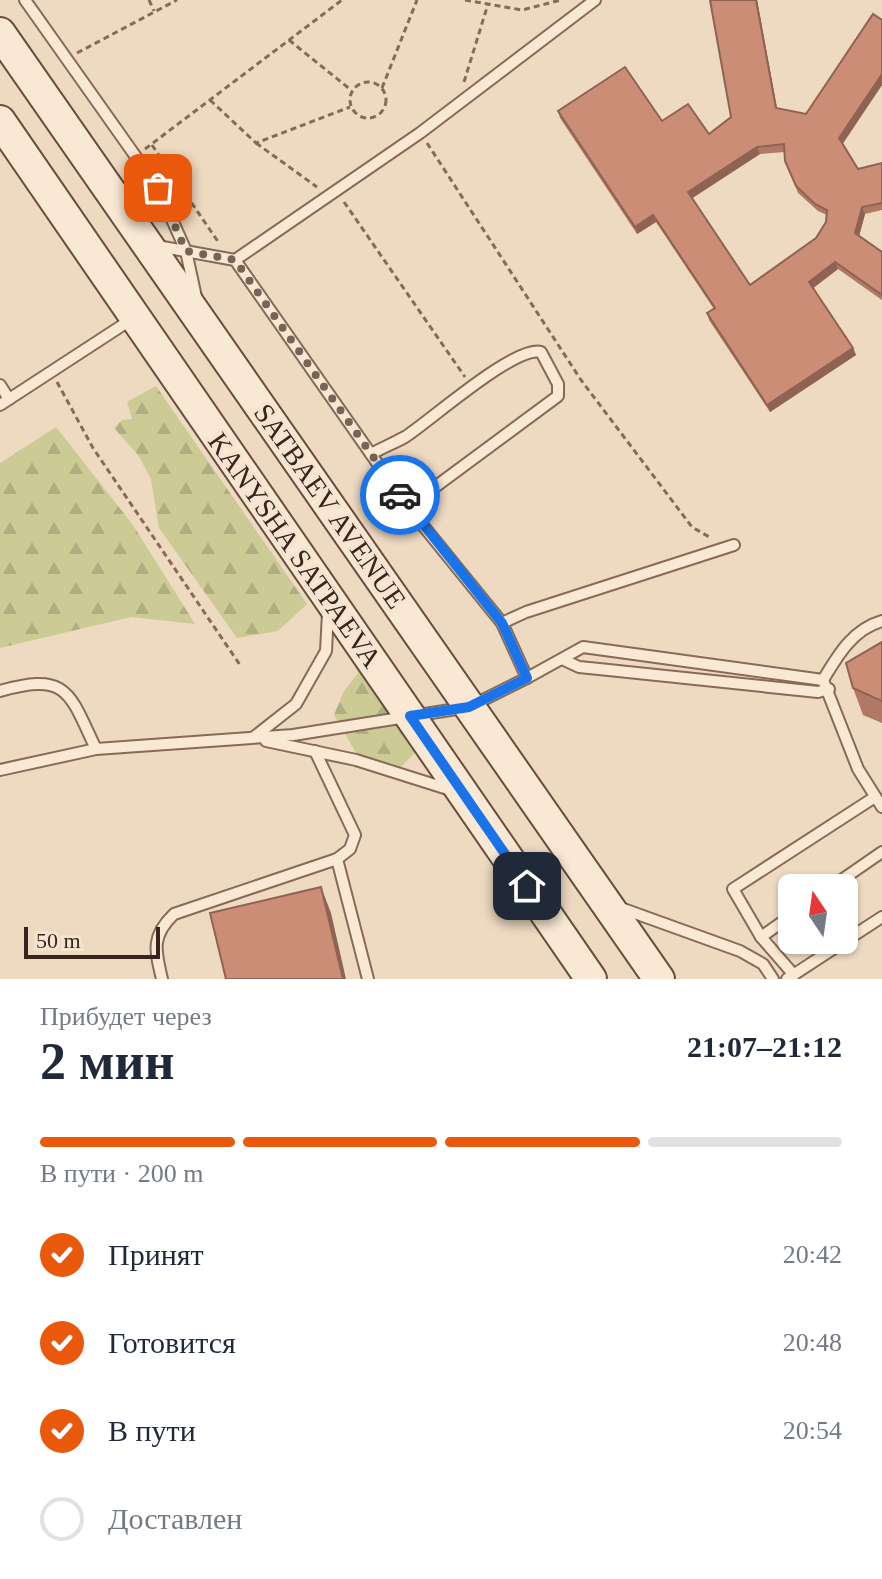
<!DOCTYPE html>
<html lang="ru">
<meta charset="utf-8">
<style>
:root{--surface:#fff;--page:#f6f6f7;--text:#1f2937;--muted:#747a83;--line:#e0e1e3;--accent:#ea580c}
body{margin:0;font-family:"Times New Roman",serif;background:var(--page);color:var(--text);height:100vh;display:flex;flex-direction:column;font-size:30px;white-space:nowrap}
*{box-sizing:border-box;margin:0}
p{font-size:26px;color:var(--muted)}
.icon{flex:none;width:44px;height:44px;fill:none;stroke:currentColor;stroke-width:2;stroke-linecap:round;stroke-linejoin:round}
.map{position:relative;height:979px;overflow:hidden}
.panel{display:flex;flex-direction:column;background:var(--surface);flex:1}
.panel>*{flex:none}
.needle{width:52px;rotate:347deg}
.fabs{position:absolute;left:778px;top:874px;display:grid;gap:16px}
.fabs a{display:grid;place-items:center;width:80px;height:80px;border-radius:12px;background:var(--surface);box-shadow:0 2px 6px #0004;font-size:40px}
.scale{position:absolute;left:24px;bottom:20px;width:136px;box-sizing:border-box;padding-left:8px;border:4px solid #37251d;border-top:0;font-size:22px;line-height:28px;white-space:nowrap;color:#37251d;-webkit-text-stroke:6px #f5e5d0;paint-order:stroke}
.pin{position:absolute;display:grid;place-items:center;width:68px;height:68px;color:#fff;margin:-34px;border-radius:16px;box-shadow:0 4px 12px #0006}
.courier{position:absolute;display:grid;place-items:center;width:80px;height:80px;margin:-40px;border:6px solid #1a73e8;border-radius:50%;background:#fff;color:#222;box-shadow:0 2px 10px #0007}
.head em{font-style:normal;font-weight:700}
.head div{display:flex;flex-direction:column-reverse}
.head{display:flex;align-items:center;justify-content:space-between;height:136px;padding:0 40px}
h1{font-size:52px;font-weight:700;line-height:60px}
.bar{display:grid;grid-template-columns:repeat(4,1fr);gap:12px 8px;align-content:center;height:96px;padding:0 40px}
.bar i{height:10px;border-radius:6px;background:var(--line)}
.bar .on{background:var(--accent)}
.bar p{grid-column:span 4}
ol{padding:0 40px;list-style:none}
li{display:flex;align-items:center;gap:24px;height:88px}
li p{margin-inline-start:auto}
li .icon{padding:8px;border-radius:50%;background:var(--accent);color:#fff;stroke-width:4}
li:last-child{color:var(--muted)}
li i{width:44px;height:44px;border:4px solid var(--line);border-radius:50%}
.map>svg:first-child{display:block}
.forest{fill:url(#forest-firs)}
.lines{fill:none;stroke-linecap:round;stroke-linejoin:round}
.lane-casing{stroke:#876a58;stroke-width:14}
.secondary-casing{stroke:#694c3c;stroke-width:34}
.path{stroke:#876a58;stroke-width:3;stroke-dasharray:6 4;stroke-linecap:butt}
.lane{stroke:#f9e8d4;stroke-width:10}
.secondary{stroke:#f9e8d4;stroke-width:30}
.wall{fill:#af7965;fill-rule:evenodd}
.shaded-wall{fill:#8f6353}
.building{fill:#cc8d76;stroke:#8f6353;stroke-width:2;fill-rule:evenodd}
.done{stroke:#776456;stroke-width:8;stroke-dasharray:0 14.4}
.route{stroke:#1a73e8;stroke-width:10}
.labels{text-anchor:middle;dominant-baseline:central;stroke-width:7;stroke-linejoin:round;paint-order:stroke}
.street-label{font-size:28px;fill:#37251d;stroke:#f5e5d0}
</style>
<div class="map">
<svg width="882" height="979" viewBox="0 0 882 979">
<defs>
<pattern id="forest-firs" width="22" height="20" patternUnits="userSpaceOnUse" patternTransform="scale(2)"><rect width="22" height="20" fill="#ccca95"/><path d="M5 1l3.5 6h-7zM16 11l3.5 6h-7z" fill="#b0ad80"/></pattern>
</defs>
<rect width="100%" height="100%" fill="#eedac1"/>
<!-- forest -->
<g class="forest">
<polygon points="156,386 307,604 278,631 237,638 159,528 151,479 138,455 114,428 122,420 132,419 127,402"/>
<polygon points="56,427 133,525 195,624 131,617 0,648 0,463"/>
<polygon points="347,639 422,745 398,770 356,753 334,715 344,691 358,673"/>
</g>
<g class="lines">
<!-- lane casing -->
<g class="lane-casing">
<g id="lane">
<polyline points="25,0 158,188 186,251 196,297"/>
<polyline points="235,260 420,133 595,0"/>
<polyline points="0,385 9,399"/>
<polyline points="0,405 132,319"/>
<path d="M371 454C382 448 394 443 405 437 430 421 515 345 541 352L558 384V396L408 507"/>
<polyline points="502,623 526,612 734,545"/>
<polyline points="564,660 579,667 599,669 818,692 829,689"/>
<polyline points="527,678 583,647 823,680 858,769 882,807"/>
<path d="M823 680C838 655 853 629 882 621"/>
<path d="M0 691C68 672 69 692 96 749L293 735 469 707 527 678 502 623 408 507 235 260 157 246"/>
<polyline points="254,737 296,704 326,651 328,613"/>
<polyline points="266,741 356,760 451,790"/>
<polyline points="315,751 355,835 350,849 337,859 368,979"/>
<polyline points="0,770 96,749"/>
<polyline points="830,888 882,852"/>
<polyline points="618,907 740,951 763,964 773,979"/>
<polyline points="761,937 792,915"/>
<polyline points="794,975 761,937 733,889 875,797"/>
<path d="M162 979C155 950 151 936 174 914L337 859"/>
<polyline points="787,979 882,917"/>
</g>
</g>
<!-- secondary casing -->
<g class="secondary-casing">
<g id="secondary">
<polyline points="0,33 659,979"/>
<polyline points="0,121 591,979"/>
</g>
</g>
<!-- path -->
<g class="path">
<polyline points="149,0 154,11"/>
<polyline points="465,0 522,10 561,0"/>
<polyline points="289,40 351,90"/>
<polyline points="77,53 177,0"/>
<circle cx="368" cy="100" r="18"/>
<polyline points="464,82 488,4"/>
<polyline points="382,88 417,0"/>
<polyline points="210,100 256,143 350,107"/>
<polyline points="256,143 317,187"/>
<polyline points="427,143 581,380 692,527 711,538"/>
<polyline points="152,145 219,243"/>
<polyline points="145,149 342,0"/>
<polyline points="344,202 465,377"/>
<polyline points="57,382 93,448 240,665"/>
</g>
<!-- lane -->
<use href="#lane" class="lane"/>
<!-- secondary -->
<use href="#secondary" class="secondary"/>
</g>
<!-- wall -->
<g class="wall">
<path d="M710 0H757L777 108 806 114 882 85 842 143 858 169 882 163V210L865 214 859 236 882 252V300L838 269 813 288 853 348 856 355 770 412 709 320 707 313 714 309 656 222 637 234 560 118 558 111 662 121 709 134 731 117ZM785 152V161L798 193 818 211 827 215 826 222 816 238 750 285 692 198 760 154Z"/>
<polygon points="882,642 882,723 863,715 853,688"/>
</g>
<!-- shaded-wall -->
<g class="shaded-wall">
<polygon points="756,0 757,0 778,115 776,108"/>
<polygon points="882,74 882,85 842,145 839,138"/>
<polygon points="757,147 760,154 691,199 688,192"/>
<polygon points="862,207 865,214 858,240 855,233"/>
<polygon points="653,215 656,222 637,234 635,227"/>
<polygon points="835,262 838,269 812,289 809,282"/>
<polygon points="853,348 856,355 770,412 767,405"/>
<polygon points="321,887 331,913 346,979 343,979"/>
</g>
<!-- building -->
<g class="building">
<path d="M710 0H756L776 108 806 114 873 14 882 20V74L839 138 858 169 882 163V203L862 207 855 233 882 252V295L835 262 809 282 853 348 767 405 707 313 715 308 653 215 635 227 558 111 625 67 662 121 688 104 709 134 731 117ZM784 144 785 161 796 186 815 204 827 210 826 222 816 238 750 285 688 192 757 147Z"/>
<polygon points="882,642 882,701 853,688 846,663"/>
<polygon points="321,887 343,979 226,979 210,913"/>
</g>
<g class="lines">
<!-- done -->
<polyline class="done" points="158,188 186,251 235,260 400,495"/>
<!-- route -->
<polyline class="route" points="400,495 502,623 527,678 469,707 410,716 527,886"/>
</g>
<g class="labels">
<!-- street labels -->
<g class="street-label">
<text transform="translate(330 506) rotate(55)">SATBAEV AVENUE</text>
<text transform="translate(295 550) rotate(55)">KANYSHA SATPAEVA</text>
</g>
</g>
</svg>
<div class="fabs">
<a><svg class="needle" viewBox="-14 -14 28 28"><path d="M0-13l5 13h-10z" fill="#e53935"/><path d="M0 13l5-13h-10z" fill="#747a83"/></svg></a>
</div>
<div class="scale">50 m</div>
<div class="pin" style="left:158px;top:188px;background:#ea580c"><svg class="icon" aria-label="bag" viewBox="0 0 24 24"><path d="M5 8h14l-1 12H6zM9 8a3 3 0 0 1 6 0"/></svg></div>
<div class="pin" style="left:527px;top:886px;background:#1f2937"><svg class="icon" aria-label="home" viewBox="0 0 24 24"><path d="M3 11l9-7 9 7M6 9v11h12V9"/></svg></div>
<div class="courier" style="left:400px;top:495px"><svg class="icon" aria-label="car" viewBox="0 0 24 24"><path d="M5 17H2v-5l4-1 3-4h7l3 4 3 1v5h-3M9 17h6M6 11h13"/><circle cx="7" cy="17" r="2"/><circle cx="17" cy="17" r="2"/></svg></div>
</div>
<section class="panel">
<div class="head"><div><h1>2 мин</h1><p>Прибудет через</p></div><em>21:07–21:12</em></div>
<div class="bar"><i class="on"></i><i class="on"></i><i class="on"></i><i></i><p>В пути · 200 m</p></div>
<ol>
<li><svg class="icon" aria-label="check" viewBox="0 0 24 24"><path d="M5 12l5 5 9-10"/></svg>Принят<p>20:42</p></li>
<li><svg class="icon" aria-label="check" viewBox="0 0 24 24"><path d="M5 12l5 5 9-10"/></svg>Готовится<p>20:48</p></li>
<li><svg class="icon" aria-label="check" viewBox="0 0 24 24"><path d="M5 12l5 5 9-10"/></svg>В пути<p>20:54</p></li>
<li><i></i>Доставлен</li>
</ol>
</section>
